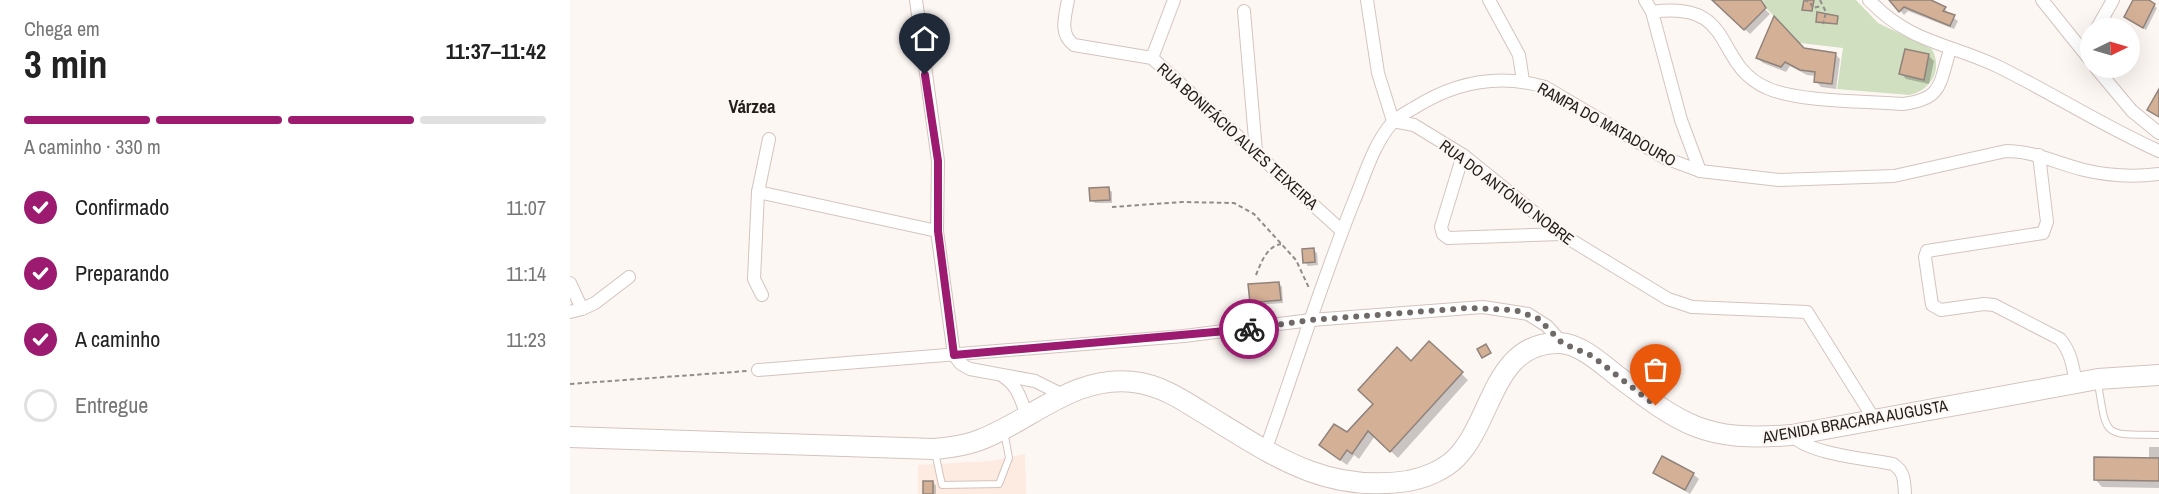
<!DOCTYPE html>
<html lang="pt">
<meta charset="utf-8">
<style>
:root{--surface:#fff;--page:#f2f2f2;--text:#222;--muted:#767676;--line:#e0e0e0;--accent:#9c1a6f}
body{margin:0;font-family:"Archivo Narrow",sans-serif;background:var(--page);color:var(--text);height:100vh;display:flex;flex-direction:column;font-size:22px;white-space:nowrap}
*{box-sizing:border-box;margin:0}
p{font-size:20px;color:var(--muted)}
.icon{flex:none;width:33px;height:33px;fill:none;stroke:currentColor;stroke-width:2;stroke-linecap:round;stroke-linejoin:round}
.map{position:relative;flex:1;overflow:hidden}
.drawer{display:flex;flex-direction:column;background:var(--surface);width:570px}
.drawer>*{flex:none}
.needle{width:39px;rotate:85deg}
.controls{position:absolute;left:1510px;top:18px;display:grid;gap:12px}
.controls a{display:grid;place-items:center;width:60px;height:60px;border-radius:50%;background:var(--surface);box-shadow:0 6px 24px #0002;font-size:30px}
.pin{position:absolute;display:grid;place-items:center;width:51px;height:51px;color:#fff;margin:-62px -26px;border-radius:50% 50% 50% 0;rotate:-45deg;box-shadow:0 0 6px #0007}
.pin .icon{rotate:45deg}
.courier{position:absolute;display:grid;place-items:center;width:60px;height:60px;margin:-30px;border:4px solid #9c1a6f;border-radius:50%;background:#fff;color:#222;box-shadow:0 2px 8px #0007}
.headline em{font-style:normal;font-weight:700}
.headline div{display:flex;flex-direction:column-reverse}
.headline{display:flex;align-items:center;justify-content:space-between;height:102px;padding:0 24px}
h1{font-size:39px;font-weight:700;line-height:45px}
.bar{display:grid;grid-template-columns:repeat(4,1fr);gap:9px 6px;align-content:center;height:72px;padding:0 24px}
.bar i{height:8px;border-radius:4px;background:var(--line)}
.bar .current{background:var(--accent)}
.bar p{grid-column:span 4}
ol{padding:0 24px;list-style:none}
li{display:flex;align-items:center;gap:18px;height:66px}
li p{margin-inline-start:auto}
li .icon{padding:6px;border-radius:50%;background:var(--accent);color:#fff;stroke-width:4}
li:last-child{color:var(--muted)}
li i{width:33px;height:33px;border:3px solid var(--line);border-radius:50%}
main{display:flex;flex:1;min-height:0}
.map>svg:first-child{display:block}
.industrial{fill:#fdeae1}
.green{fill:#cfdfbf}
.shadow{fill:#0003}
.building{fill:#d4b096;stroke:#8f837b;stroke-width:1.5}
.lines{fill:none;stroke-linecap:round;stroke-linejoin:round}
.service-casing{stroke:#d3c4be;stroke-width:8}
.minor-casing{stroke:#d3c4be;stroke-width:14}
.primary-casing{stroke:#d3c4be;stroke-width:22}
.path{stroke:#938d8a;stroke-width:2;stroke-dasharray:4.5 3;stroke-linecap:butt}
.service{stroke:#fff;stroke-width:6}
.minor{stroke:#fff;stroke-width:12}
.primary{stroke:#fff;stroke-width:20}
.done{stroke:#6f6967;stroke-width:6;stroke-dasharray:0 10.8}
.route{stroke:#9c1a6f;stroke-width:8}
.labels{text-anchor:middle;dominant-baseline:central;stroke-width:4.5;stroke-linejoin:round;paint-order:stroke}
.street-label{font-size:16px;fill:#231d1b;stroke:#fdf7f4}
.neighbourhood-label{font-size:18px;font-weight:bold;fill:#231d1b;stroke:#fdf7f4}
</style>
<main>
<section class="drawer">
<div class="headline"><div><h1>3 min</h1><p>Chega em</p></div><em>11:37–11:42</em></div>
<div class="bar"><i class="current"></i><i class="current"></i><i class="current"></i><i></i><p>A caminho · 330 m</p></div>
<ol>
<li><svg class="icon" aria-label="check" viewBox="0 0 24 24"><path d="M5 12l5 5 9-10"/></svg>Confirmado<p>11:07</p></li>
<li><svg class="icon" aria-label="check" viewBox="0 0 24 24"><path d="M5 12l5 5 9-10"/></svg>Preparando<p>11:14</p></li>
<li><svg class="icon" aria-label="check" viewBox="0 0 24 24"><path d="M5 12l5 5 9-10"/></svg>A caminho<p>11:23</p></li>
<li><i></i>Entregue</li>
</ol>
</section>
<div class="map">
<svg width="1589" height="494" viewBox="0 0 1589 494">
<rect width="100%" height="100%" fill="#fdf7f4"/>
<!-- industrial -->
<polygon class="industrial" points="455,454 456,494 348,494 348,465 421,461"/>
<!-- green -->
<path class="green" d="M1193 0H1286L1308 23 1362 49C1373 69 1361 91 1339 95L1267 89 1273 48 1230 43 1196 8Z"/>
<!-- shadow -->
<g class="shadow">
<polygon points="1143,0 1185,0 1200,14 1180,34"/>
<polygon points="1321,0 1357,0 1375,8 1378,14 1388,21 1384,29 1338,11 1334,15"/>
<polygon points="1565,0 1577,0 1587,8 1576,30 1556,17"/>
<polygon points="1234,50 1265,54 1270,59 1266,89 1251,87 1246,81 1246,76 1237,75 1220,66 1216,72 1193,63 1187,58"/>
<polygon points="1336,51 1359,56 1364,61 1359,84 1336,79 1331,73"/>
<polygon points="539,189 542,192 542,203 525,203 521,200"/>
<polygon points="744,250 747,253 748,265 738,266 735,262"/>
<polygon points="709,283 712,287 713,303 684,305 681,302"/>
<polygon points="859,343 898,380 828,458 805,436 789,459 784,455 777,465 758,451"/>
<polygon points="1579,447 1589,447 1589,488 1532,487 1525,479 1579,459"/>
<polygon points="1085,473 1123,474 1129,479 1120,494"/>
<polygon points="363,482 366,486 366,494 354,494"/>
</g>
<!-- building -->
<g class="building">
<polygon points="1142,0 1191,0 1196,8 1174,30"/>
<polygon points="1234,0 1244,0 1242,11 1232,10"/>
<polygon points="1319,0 1361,0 1376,7 1373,11 1385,15 1380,26 1334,7 1329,12"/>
<polygon points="1563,0 1579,0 1585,4 1573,28 1554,17"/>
<polygon points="1247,12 1268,16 1267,24 1246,22"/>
<polygon points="1204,16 1234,48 1266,53 1262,84 1244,82 1245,72 1230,70 1215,62 1211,67 1186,58"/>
<polygon points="1335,49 1359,54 1354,80 1329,74"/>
<polygon points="1589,89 1589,117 1577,110"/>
<polygon points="539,187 540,200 520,201 519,188"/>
<polygon points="744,248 745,262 733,263 732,249"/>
<polygon points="709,282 711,300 680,303 678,284"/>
<polygon points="859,341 893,372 820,452 798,431 782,454 777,450 770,460 749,445 764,424 777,432 803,404 788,390 827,347 841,361"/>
<polygon points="916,344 921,353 912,358 907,349"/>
<polygon points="1092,456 1124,473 1115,490 1083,473"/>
<polygon points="1524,457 1589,458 1589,481 1524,480"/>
<rect x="353" y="481" width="10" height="13"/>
</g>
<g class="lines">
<!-- service casing -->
<g class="service-casing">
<g id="service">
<path d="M1528 383C1537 439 1533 434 1589 435"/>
<polyline points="365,452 372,485 429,484 439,458 434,431"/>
</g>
</g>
<!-- minor casing -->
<g class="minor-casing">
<g id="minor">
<polyline points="346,0 368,161 367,231 384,355 391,364 400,369 465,381 493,395"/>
<path d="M498 0C495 17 489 34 504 45L582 58 772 231"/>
<polyline points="797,0 808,73 823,121 844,125 893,155 991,234 1098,299 1122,307 1237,312 1304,419"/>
<polyline points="919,0 949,55 953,81"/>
<path d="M1075 0 1082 12 1111 120 1130 171 1209 180 1324 176 1436 151C1464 151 1486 163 1514 170 1539 176 1564 177 1589 174"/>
<path d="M1299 0C1340 43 1378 43 1427 66 1482 93 1533 126 1589 151"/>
<polyline points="1472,0 1521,61"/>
<polyline points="674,11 686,151"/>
<path d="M1082 12C1168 0 1142 64 1197 88 1227 102 1298 101 1333 104 1373 99 1369 84 1380 50"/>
<polyline points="1527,28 1543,0"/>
<polyline points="582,58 604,0"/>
<polyline points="1526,68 1562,111 1589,133"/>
<polyline points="893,155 871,227 873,234 878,238 991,234"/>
<path d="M1469 155 1477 222 1473 233 1357 251 1355 257 1362 305 1371 310 1414 304 1424 305 1490 339C1501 352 1503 367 1506 383"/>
<polyline points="188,192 199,139"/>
<polyline points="0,283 12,309 0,312"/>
<polyline points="192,295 184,279 188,192 367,231"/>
<polyline points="12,309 25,303 59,277"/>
<polyline points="188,370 614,336 741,320 913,307 958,314 977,326 992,343"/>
<path d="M434 377C448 386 451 400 457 416"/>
<path d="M1222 435C1237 454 1299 459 1323 464 1335 472 1334 481 1335 494"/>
<path d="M695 451C725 368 751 283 784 201 795 175 803 145 822 123 827 117 837 112 844 108 885 82 928 73 975 87L1095 158 1130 171"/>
</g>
</g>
<!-- primary casing -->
<g class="primary-casing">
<path id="primary" d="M0 437 364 449C377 448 391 446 404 442 458 424 502 374 564 382 590 385 611 399 632 412 700 453 753 494 838 481 855 478 874 470 886 458 923 421 923 341 990 343 1010 344 1031 363 1046 375 1113 426 1135 442 1222 435L1528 379 1589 375"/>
</g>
<!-- path -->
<g class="path">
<polyline points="1234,0 1240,2 1243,8 1251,6"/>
<polyline points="1250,0 1256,12 1253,24"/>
<polyline points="542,207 612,202 664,203 684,214 726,260 739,288"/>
<path d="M686 275C691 263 696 247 711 244"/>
<polyline points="0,384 177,371"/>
</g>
<!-- service -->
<use href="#service" class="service"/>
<!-- minor -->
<use href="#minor" class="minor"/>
<!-- primary -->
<use href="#primary" class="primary"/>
</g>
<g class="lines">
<!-- done -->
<polyline class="done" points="679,329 741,320 898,308 945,310 969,319 992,343 1022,356 1086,406"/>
<!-- route -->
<polyline class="route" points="355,75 368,161 368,231 384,355 679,329"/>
</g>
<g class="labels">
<!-- street labels -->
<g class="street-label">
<text transform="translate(1037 124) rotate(29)">RAMPA DO MATADOURO</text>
<text transform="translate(668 136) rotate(42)">RUA BONIFÁCIO ALVES TEIXEIRA</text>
<text transform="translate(937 192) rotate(37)">RUA DO ANTÓNIO NOBRE</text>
<text transform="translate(1285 421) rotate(-10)">AVENIDA BRACARA AUGUSTA</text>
</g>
<!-- neighbourhood labels -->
<g class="neighbourhood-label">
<text x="182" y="106">Várzea</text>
</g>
</g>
</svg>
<div class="controls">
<a><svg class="needle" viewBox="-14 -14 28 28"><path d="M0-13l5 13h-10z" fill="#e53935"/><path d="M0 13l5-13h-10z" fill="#767676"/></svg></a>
</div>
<div class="pin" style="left:1086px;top:406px;background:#ea580c"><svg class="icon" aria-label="bag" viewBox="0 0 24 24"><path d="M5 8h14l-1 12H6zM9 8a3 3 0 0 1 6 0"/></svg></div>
<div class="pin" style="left:355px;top:75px;background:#1f2937"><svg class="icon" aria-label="home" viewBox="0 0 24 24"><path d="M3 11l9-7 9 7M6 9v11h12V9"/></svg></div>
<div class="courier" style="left:679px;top:329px"><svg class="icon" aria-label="bike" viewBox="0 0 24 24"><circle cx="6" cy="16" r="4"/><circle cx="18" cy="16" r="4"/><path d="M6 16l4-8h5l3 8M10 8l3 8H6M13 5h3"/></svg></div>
</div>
</main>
